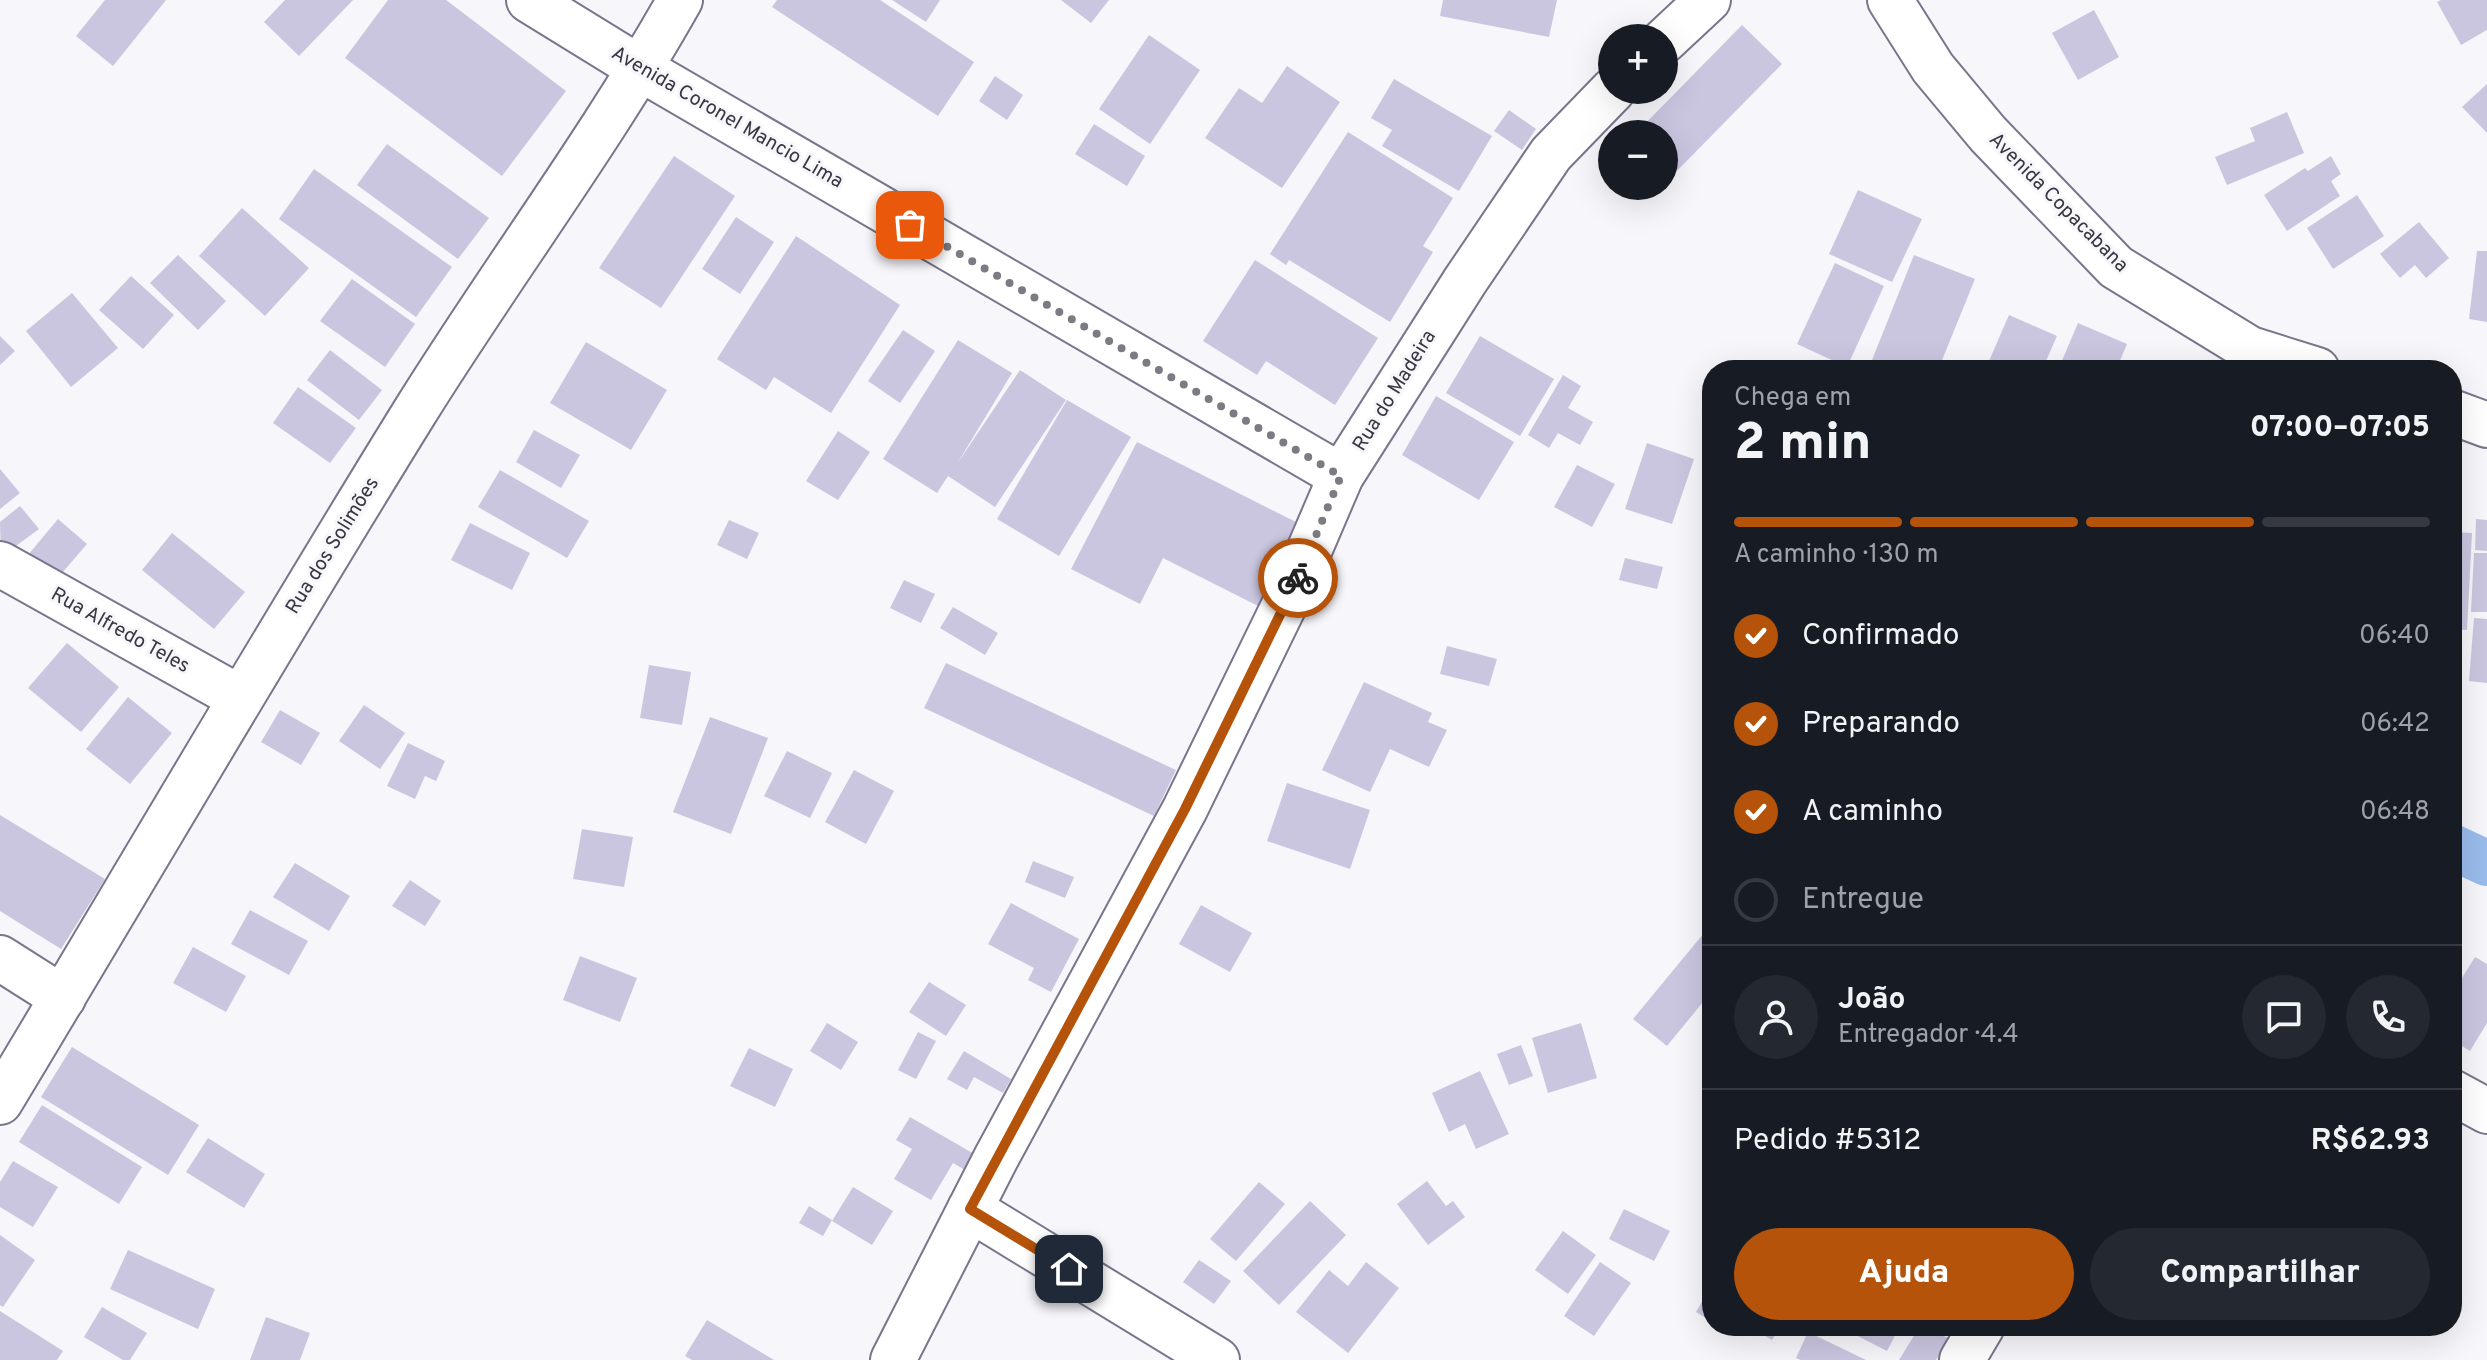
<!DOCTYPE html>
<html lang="pt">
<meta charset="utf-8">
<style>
:root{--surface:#171b24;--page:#242831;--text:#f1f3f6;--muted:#9ea1a6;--line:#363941;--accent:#b45309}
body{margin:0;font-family:Overpass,sans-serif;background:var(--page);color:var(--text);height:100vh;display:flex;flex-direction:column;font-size:30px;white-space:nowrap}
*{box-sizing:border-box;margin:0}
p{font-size:26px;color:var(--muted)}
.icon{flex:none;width:44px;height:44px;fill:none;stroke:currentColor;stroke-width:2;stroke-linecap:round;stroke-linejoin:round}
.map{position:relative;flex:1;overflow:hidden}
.panel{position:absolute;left:1702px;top:360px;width:760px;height:976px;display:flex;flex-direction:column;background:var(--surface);border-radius:32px;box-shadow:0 8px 32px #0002}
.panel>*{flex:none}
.buttons{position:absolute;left:1598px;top:24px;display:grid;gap:16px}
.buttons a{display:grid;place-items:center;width:80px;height:80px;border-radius:50%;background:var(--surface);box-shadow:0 8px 32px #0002;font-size:40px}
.pin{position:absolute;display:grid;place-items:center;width:68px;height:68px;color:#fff;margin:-34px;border-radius:16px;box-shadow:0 4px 12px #0006}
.courier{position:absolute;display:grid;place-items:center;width:80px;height:80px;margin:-40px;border:6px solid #b45309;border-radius:50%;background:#fff;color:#222;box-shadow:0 2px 10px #0007}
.summary em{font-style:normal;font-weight:800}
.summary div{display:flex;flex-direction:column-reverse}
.summary{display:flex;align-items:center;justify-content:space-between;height:136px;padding:0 32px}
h1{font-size:52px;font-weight:800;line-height:60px}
.bar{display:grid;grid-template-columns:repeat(4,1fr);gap:12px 8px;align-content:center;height:96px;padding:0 32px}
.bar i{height:10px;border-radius:6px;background:var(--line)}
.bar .on{background:var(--accent)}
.bar p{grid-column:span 4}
.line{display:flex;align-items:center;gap:20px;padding:0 32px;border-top:2px solid var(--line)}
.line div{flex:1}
.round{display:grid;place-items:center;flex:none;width:84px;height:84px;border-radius:42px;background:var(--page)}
ol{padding:0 32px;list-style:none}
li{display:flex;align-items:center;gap:24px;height:88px}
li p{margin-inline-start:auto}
li .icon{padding:8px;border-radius:50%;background:var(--accent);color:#fff;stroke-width:4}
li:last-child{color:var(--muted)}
li i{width:44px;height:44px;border:4px solid var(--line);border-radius:50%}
.action{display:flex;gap:16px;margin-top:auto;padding:16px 32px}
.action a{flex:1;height:92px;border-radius:48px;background:var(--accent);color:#fff;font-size:32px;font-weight:800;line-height:92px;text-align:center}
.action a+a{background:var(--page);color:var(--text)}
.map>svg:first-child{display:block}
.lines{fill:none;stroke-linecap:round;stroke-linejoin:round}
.canal{stroke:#99bcec;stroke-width:46}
.building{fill:#cac6e0}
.minor-casing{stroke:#79758c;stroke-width:48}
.minor{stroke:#fff;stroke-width:44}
.done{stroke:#7c7a82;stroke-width:8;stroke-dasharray:0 14.4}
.route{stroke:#b45309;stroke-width:10}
.labels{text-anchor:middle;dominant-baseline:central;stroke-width:6;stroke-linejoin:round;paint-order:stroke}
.street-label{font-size:20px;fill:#393741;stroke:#f7f6fb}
</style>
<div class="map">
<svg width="2487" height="1360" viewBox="0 0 2487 1360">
<rect width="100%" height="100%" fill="#f7f6fb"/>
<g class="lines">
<!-- canal -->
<polyline class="canal" points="2452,847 2487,863"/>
</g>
<!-- building -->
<g class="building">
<polygon points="105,0 166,0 113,66 76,36"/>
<polygon points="285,0 353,0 299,56 264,22"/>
<polygon points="388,0 446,0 566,91 502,176 345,58"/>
<polygon points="777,0 880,0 974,62 938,116 772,7"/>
<polygon points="892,0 940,0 926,22"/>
<polygon points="1061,0 1109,0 1091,23"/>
<polygon points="1443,0 1557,0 1549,37 1440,16"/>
<polygon points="2441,0 2487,0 2487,30 2461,45 2437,2"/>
<polygon points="2094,10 2119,57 2078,80 2052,33"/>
<polygon points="1742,25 1782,64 1668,180 1664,176 1664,134 1635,134"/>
<polygon points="1149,35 1200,70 1150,144 1099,109"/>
<polygon points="1287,66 1340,102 1282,188 1205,138 1239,88 1262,103"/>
<polygon points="995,76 1023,95 1007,120 979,101"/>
<polygon points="1394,79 1492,136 1459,191 1382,146 1392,130 1371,118"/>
<polygon points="2487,84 2487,133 2462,107"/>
<polygon points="1509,110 1536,129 1522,150 1494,131"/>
<polygon points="2287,112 2304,153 2227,185 2215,157 2255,141 2250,128"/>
<polygon points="1094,124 1145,156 1127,186 1075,154"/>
<polygon points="1348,132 1453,198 1423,246 1433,252 1390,322 1289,260 1286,265 1270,254"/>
<polygon points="387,144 489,218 458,259 357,185"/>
<polygon points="674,156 735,196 661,308 599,268"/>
<polygon points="2331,156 2341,174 2331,181 2340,196 2287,231 2264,195 2305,168 2308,171"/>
<polygon points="314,169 452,267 416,317 279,219"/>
<polygon points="1858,190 1922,219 1892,282 1829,254"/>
<polygon points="2357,195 2384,236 2333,269 2307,228"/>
<polygon points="242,208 309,268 265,316 199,256"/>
<polygon points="736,217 774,242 740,294 702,269"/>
<polygon points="2419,222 2449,258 2426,278 2415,265 2400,278 2380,254"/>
<polygon points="796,236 900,305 831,413 774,377 766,390 717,359"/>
<polygon points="2477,251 2487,251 2487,322 2469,319"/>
<polygon points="178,255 226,301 198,330 150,283"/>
<polygon points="1914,255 1975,279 1938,370 1868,370"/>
<polygon points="1255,260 1378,338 1335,405 1266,361 1257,375 1203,341"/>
<polygon points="1835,263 1884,286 1847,367 1797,344"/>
<polygon points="131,276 174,315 143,349 99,310"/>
<polygon points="352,279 415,324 385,367 320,321"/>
<polygon points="72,293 118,348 71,387 26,331"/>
<polygon points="2009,315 2057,336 2042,370 1985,370"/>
<polygon points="2078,323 2127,344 2116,370 2058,370"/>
<polygon points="903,330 935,351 900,403 868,381"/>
<polygon points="0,336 15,351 0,365"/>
<polygon points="1480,336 1554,379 1520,436 1446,393"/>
<polygon points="958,340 1012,373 957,464 1020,370 1066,400 995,507 948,476 937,493 883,459"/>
<polygon points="586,342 667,390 631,450 550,403"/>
<polygon points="330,350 382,390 359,420 307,380"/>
<polygon points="1563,375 1581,386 1568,408 1593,422 1580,445 1558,433 1549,448 1528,435"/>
<polygon points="298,387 356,428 330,463 273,423"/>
<polygon points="1436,396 1514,442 1479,500 1402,455"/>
<polygon points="1067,400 1131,437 1059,556 997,519"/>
<polygon points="534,430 580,455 561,488 516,462"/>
<polygon points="838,431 870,452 838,500 806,481"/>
<polygon points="1137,442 1306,527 1264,609 1163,558 1140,604 1071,569"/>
<polygon points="1647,443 1694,459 1672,524 1625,509"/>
<polygon points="1577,465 1615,484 1592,527 1554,507"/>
<polygon points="0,469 20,493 0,509"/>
<polygon points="500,470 589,521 567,558 478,507"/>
<polygon points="20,506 39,529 1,557 0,522"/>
<polygon points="58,519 87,544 56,580 28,555"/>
<polygon points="2476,519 2487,520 2487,551 2475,550"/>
<polygon points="729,520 759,533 747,559 717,545"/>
<polygon points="470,523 530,553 512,590 451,560"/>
<polygon points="2452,532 2472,533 2467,630 2452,629"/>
<polygon points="172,533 245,592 214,629 142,570"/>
<polygon points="2474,553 2487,553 2487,612 2471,612"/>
<polygon points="1625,558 1663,567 1657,589 1619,580"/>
<polygon points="904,580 935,594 921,623 890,608"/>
<polygon points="953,607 998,633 985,655 940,628"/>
<polygon points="2474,618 2487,619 2487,683 2469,681"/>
<polygon points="67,643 119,687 81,732 28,688"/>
<polygon points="1447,646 1497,659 1489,686 1440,674"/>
<polygon points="946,663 1176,770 1154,816 924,708"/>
<polygon points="649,665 691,672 682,725 640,718"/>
<polygon points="1364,682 1432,713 1428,722 1447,730 1429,767 1390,749 1370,792 1322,770"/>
<polygon points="128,697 172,733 130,784 86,749"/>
<polygon points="364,705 405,733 380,769 339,741"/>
<polygon points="280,710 320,733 301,765 261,742"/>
<polygon points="710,717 768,738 731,834 673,812"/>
<polygon points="408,743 445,761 436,781 425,776 415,799 387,786"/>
<polygon points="787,751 832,773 810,818 764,796"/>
<polygon points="854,770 894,791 866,844 825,822"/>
<polygon points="1287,783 1370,810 1350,869 1267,841"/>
<polygon points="0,815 105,879 61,949 0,911"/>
<polygon points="582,829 633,837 624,887 573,879"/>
<polygon points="1033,861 1074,877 1065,898 1025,882"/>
<polygon points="295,863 350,896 329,931 273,897"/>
<polygon points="410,880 441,901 425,926 392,906"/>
<polygon points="1011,903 1079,939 1051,992 1028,980 1034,968 988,944"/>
<polygon points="1201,905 1252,933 1230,972 1179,944"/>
<polygon points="250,910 308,941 289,975 231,944"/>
<polygon points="1704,933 1712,940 1712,991 1667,1046 1633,1019"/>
<polygon points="193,947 246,976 226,1012 173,983"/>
<polygon points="580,956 637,978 620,1022 563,1000"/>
<polygon points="2475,957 2487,964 2487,1023 2470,1051 2452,1040 2452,994"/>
<polygon points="929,982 966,1005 946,1036 909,1012"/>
<polygon points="827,1023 858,1042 841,1070 810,1051"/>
<polygon points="1581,1023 1597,1078 1548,1093 1532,1038"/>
<polygon points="918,1032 936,1041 916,1079 898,1070"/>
<polygon points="1521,1045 1533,1076 1509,1085 1497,1054"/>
<polygon points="72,1047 199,1125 168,1175 41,1097"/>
<polygon points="749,1048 793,1069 775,1107 730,1086"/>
<polygon points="964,1051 1011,1079 1003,1093 974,1077 967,1090 947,1079"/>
<polygon points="1480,1071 1509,1134 1476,1149 1465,1124 1449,1132 1432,1093"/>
<polygon points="42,1105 142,1167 119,1204 19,1142"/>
<polygon points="910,1117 976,1155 967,1171 953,1163 931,1200 894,1179 912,1149 896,1140"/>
<polygon points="208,1138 265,1174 244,1208 186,1172"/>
<polygon points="13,1161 58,1187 33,1227 0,1207 0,1182"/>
<polygon points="1427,1181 1446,1206 1453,1201 1465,1217 1428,1245 1397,1204"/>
<polygon points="1259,1182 1285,1204 1236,1261 1210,1239"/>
<polygon points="853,1187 893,1211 872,1245 832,1221"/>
<polygon points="1310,1201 1346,1235 1279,1305 1243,1271"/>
<polygon points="809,1206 832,1220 823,1236 799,1223"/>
<polygon points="1624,1209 1670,1231 1654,1261 1609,1239"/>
<polygon points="1563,1231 1596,1255 1568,1294 1535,1270"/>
<polygon points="0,1235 35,1260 3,1307 0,1305"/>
<polygon points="128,1250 215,1289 198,1329 110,1289"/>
<polygon points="1199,1260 1231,1281 1214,1304 1183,1282"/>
<polygon points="1366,1262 1399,1288 1348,1353 1296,1312 1329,1270 1348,1286"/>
<polygon points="1600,1262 1631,1283 1594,1336 1564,1316"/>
<polygon points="1712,1285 1712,1322 1696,1312"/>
<polygon points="102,1307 147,1333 130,1360 123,1360 84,1337"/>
<polygon points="0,1311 63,1351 57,1360 0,1360"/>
<polygon points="266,1317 310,1333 300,1360 250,1360"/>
<polygon points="707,1320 774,1360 692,1360 685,1356"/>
<polygon points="1748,1326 1781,1326 1772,1340"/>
<polygon points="1838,1326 1900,1326 1887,1351"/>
<polygon points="1920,1326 1927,1326 1949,1339 1936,1360 1899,1360"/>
<polygon points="1808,1332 1866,1360 1801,1360 1796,1358"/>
</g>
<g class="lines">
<!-- minor casing -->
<g class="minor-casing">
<g id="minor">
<polyline points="529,0 641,69 1341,476"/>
<polyline points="1890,0 1933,68 1988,134 2116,267 2250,349 2317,370"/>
<polyline points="1664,41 1708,0"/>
<polyline points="2452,412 2487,425"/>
<polyline points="0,564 240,698"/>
<polyline points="0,958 63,998"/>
<polyline points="2452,1092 2487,1111"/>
<path d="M0 1102C139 871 274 639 416 410 502 272 600 142 680 0"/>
<polyline points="970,1209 1217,1360"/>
<polyline points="893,1360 996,1158 1185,809 1296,581 1341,476 1465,281 1551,154 1613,90"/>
<polyline points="1962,1360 1982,1326"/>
</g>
</g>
<!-- minor -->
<use href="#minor" class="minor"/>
</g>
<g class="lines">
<!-- done -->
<polyline class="done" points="910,225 1341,476 1298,578"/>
<!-- route -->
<polyline class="route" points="1069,1269 970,1209 1185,809 1298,578"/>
</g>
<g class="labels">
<!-- street labels -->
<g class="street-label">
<text transform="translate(727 118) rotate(30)">Avenida Coronel Mancio Lima</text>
<text transform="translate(2058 203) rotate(45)">Avenida Copacabana</text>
<text transform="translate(1395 391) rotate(-58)">Rua do Madeira</text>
<text transform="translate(333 546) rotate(-58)">Rua dos Solimões</text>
<text transform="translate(120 631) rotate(29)">Rua Alfredo Teles</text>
</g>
</g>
</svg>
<div class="buttons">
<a>+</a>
<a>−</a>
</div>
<div class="pin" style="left:910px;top:225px;background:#ea580c"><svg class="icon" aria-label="bag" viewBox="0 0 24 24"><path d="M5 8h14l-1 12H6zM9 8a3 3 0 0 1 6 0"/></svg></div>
<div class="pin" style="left:1069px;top:1269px;background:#1f2937"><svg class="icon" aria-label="home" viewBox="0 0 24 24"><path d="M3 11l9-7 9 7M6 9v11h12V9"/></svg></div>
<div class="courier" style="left:1298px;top:578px"><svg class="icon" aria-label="bike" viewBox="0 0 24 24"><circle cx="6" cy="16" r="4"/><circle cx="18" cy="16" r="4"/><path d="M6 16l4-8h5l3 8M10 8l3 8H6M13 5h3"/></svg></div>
<section class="panel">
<div class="summary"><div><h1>2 min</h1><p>Chega em</p></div><em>07:00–07:05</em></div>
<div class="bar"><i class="on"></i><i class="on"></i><i class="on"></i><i></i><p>A caminho · 130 m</p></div>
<ol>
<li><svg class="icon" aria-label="check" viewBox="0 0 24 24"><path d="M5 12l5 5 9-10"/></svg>Confirmado<p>06:40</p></li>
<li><svg class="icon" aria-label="check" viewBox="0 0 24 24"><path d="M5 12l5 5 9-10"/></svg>Preparando<p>06:42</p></li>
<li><svg class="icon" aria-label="check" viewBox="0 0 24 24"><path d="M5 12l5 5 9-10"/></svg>A caminho<p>06:48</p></li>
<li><i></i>Entregue</li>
</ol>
<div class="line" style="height:144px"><a class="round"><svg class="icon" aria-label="person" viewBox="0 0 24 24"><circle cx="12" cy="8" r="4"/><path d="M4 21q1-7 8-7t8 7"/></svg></a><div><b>João</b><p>Entregador · 4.4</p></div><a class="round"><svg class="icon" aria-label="chat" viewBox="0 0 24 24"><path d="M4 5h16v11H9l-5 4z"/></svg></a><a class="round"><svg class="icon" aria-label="phone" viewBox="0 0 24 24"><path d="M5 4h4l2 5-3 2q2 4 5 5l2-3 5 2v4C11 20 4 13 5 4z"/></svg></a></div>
<div class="line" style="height:104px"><div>Pedido #5312</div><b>R$62.93</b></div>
<div class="action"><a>Ajuda</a><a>Compartilhar</a></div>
</section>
</div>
